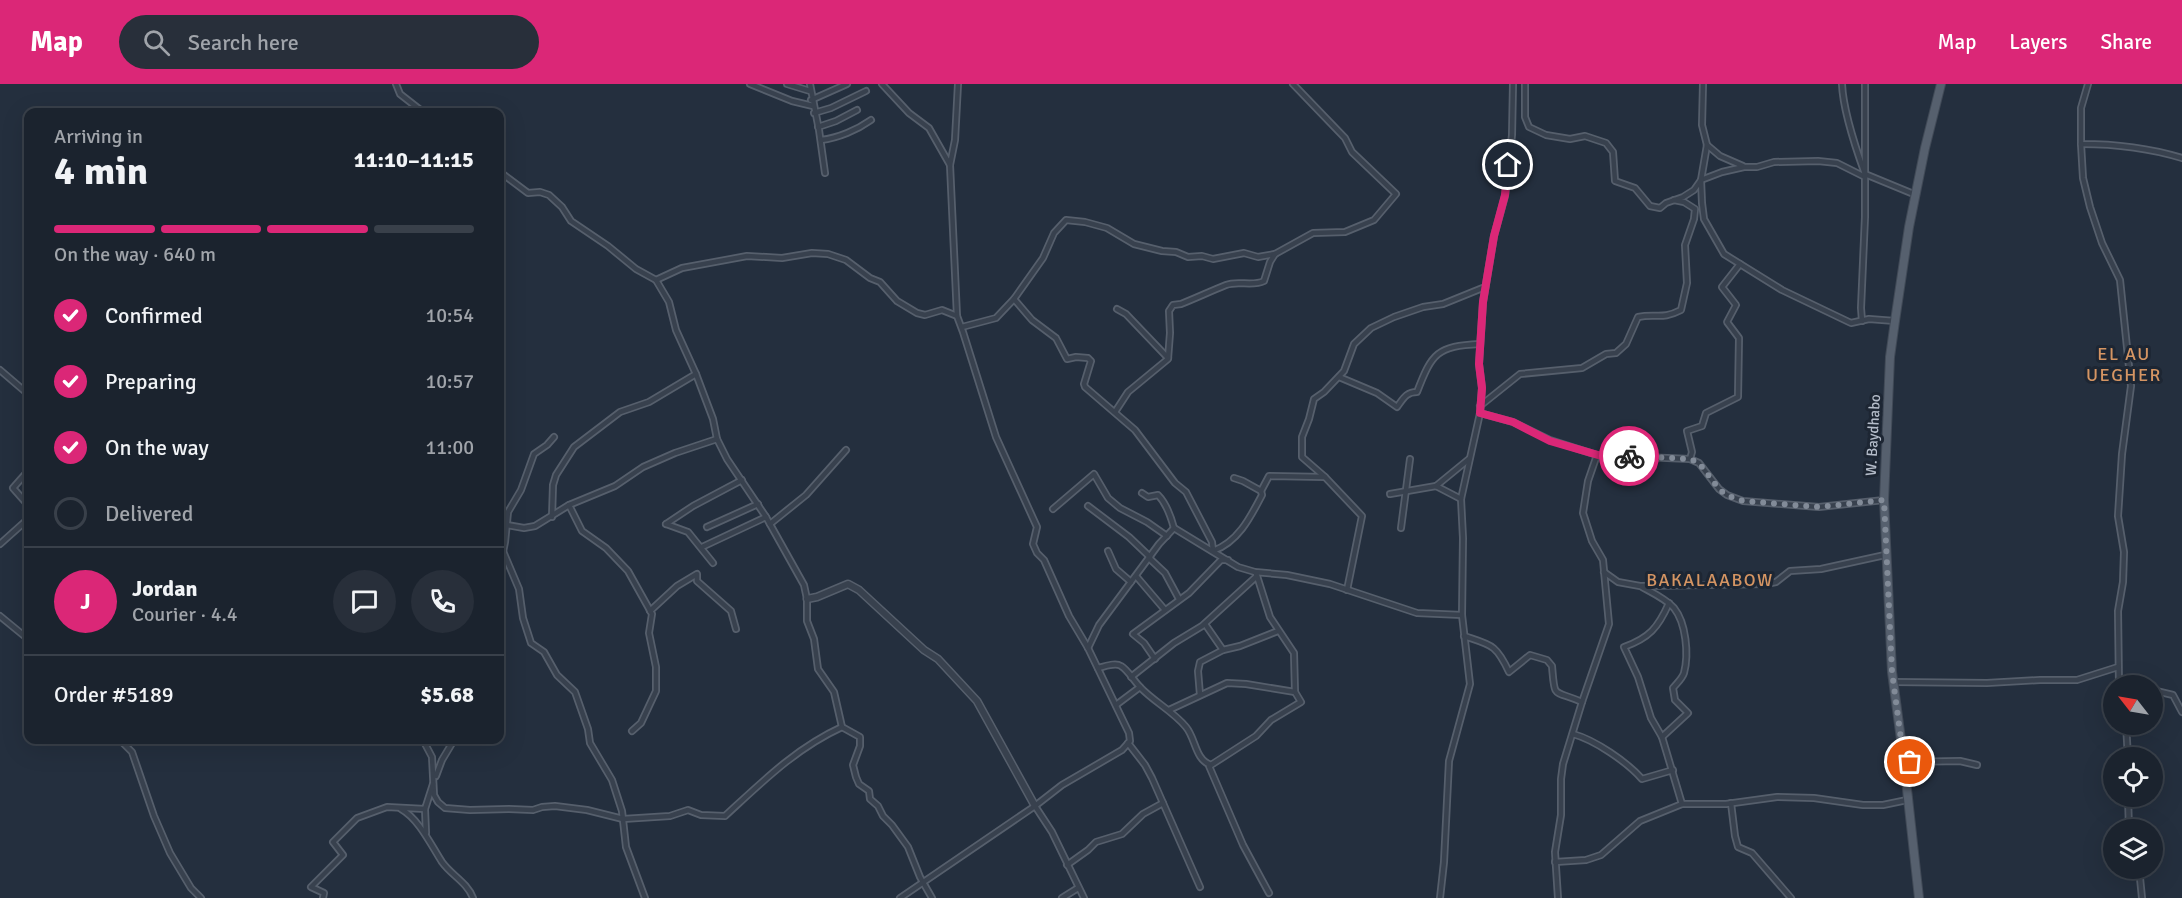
<!DOCTYPE html>
<meta charset="utf-8">
<style>
:root{--surface:#1b232e;--page:#282f3a;--text:#f1f3f6;--muted:#a0a4aa;--line:#39404a;--accent:#db2777}
body{margin:0;font-family:Signika,sans-serif;background:var(--page);color:var(--text);height:100vh;display:flex;flex-direction:column;font-size:22px;white-space:nowrap}
*{box-sizing:border-box;margin:0}
p{font-size:20px;color:var(--muted)}
.icon{flex:none;width:33px;height:33px;fill:none;stroke:currentColor;stroke-width:2;stroke-linecap:round;stroke-linejoin:round}
.map{position:relative;flex:1;overflow:hidden}
.drawer{position:absolute;left:24px;top:24px;width:480px;height:636px;display:flex;flex-direction:column;background:var(--surface);border-radius:12px;box-shadow:0 6px 24px #0002,0 0 0 2px var(--line)}
.drawer>*{flex:none}
.needle{width:39px;rotate:301deg}
.controls{position:absolute;left:2103px;top:591px;display:grid;gap:12px}
.controls a{display:grid;place-items:center;width:60px;height:60px;border-radius:50%;background:var(--surface);box-shadow:0 6px 24px #0002,0 0 0 2px var(--line);font-size:30px}
.pin{position:absolute;display:grid;place-items:center;width:51px;height:51px;color:#fff;margin:-26px;border:3px solid #fff;border-radius:50%;box-shadow:0 2px 6px #0007}
.courier{position:absolute;display:grid;place-items:center;width:60px;height:60px;margin:-30px;border:4px solid #db2777;border-radius:50%;background:#fff;color:#222;box-shadow:0 2px 8px #0007}
.headline em{font-style:normal;font-weight:700}
.headline div{display:flex;flex-direction:column-reverse}
.headline{display:flex;align-items:center;justify-content:space-between;height:102px;padding:0 30px}
h1{font-size:39px;font-weight:700;line-height:45px}
.bar{display:grid;grid-template-columns:repeat(4,1fr);gap:9px 6px;align-content:center;height:72px;padding:0 30px}
.bar i{height:8px;border-radius:4px;background:var(--line)}
.bar .selected{background:var(--accent)}
.bar p{grid-column:span 4}
.line{display:flex;align-items:center;gap:15px;padding:0 30px;border-top:2px solid var(--line)}
.line div{flex:1}
.round{display:grid;place-items:center;flex:none;width:63px;height:63px;border-radius:32px;background:var(--page)}
ol{padding:0 30px;list-style:none}
li{display:flex;align-items:center;gap:18px;height:66px}
li p{margin-inline-start:auto}
li .icon{padding:6px;border-radius:50%;background:var(--accent);color:#fff;stroke-width:4}
li:last-child{color:var(--muted)}
li i{width:33px;height:33px;border:3px solid var(--line);border-radius:50%}
header{display:flex;align-items:center;gap:36px;box-sizing:border-box;height:84px;padding:0 30px;background:var(--accent);color:#fff}
header strong{font-size:28px}
nav{display:flex;gap:33px;margin-inline-start:auto;font-size:21px}
.search{width:420px;height:54px;background:var(--page);display:flex;align-items:center;gap:15px;box-sizing:border-box;padding:0 21px;border-radius:33px;color:var(--muted);font-size:22px}
.map>svg:first-child{display:block}
.lines{fill:none;stroke-linecap:round;stroke-linejoin:round}
.minor-casing{stroke:#565f6c;stroke-width:8}
.tertiary-casing{stroke:#565f6c;stroke-width:9}
.primary-casing{stroke:#414a57;stroke-width:10}
.minor{stroke:#38414e;stroke-width:4.5}
.tertiary{stroke:#38414e;stroke-width:6}
.primary{stroke:#56606e;stroke-width:8}
.done{stroke:#828b98;stroke-width:6;stroke-dasharray:0 10.8}
.route{stroke:#db2777;stroke-width:8}
.labels{text-anchor:middle;dominant-baseline:central;stroke-width:6;stroke-linejoin:round;paint-order:stroke}
.street-label{font-size:15px;fill:#b4bcc9;stroke:#1d2633}
.quarter-label{font-size:18px;letter-spacing:1.5px;fill:#d59563;stroke:#1d2633}
</style>
<header>
<strong>Map</strong>
<div class="search"><svg class="icon" aria-label="search" viewBox="0 0 24 24"><circle cx="10" cy="10" r="6"/><path d="M15 15l6 6"/></svg>Search here</div>
<nav><a>Map</a><a>Layers</a><a>Share</a></nav>
</header>
<div class="map">
<svg width="2182" height="814" viewBox="0 0 2182 814">
<rect width="100%" height="100%" fill="#242f3e"/>
<g class="lines">
<!-- minor casing -->
<g class="minor-casing">
<g id="minor">
<polyline points="396,0 400,10 423,28"/>
<polyline points="750,0 792,17 813,22"/>
<polyline points="787,0 810,7"/>
<polyline points="810,0 819,46 825,89"/>
<polyline points="882,0 909,29 929,44 950,81 957,232"/>
<polyline points="1525,0 1525,33 1529,43 1546,51 1570,55 1585,52 1606,59 1613,68 1615,97 1635,104 1650,122 1660,124 1666,119 1683,113 1694,106 1701,96 1722,88 1744,83 1757,83 1774,78 1818,77 1837,79 1865,93"/>
<polyline points="1703,0 1702,41 1707,61 1701,96 1702,119 1704,135 1724,170 1782,206 1851,239 1869,235 1895,237"/>
<path d="M1842 0C1843 25 1856 65 1865 90L1916 111"/>
<path d="M2088 0 2081 24V60C2116 60 2149 64 2182 74"/>
<polyline points="811,16 847,0"/>
<polyline points="814,29 831,24 866,7"/>
<polyline points="818,43 836,37 857,26"/>
<path d="M821 56C838 54 857 46 871 36"/>
<polyline points="2081,60 2083,94 2090,123 2102,159 2120,196 2131,302 2122,370 2118,432 2124,468 2123,498 2118,527 2119,602"/>
<polyline points="1707,61 1720,72 1743,82"/>
<polyline points="950,81 955,56 958,0"/>
<polyline points="500,88 528,109 540,108 549,111 562,123 571,137 608,162 636,185 656,196 682,184 747,172 782,174 812,169 828,170 846,176 870,194 880,198 897,217 917,229 925,231 942,226 957,232 963,248 996,353 1037,443 1033,460 1037,469 1044,476 1069,532 1088,564 1129,649 1130,657 1122,666 1062,701 1035,722 1052,748 1084,814"/>
<polyline points="656,196 669,218 676,246 696,290 713,335 717,355 727,375 766,433 804,501 807,515 807,537 814,555 818,585 834,608 842,643 860,653 860,662 853,681 856,693 859,700 869,707 870,715 878,722 883,732 892,741 908,763 920,793 932,814"/>
<polyline points="1014,215 1043,174 1054,149 1066,136 1085,138 1107,144 1134,160 1162,167 1176,168 1188,173 1202,172 1213,175 1244,169 1258,173 1275,170"/>
<polyline points="1117,225 1126,230 1168,274"/>
<polyline points="1862,237 1861,224 1865,133 1865,0"/>
<path d="M962 243 996 234 1014 215 1032 236 1056 254 1067 275 1076 273 1088 274 1091 277 1084 300 1085 303 1135 346 1175 399 1186 408 1212 458 1213 467C1238 458 1250 434 1262 411L1261 407 1243 397 1234 394"/>
<polyline points="0,286 28,310"/>
<path d="M1339 293 1377 309 1397 323C1403 315 1406 308 1417 308 1432 269 1437 262 1480 260"/>
<path d="M1480 322 1520 290 1582 284 1606 270 1616 269 1626 260 1638 233C1656 229 1662 236 1681 226L1687 199 1685 161 1694 135 1695 125 1684 118 1674 116"/>
<path d="M1115 328 1128 308 1168 275 1170 249 1169 227 1173 221 1181 220C1196 214 1211 207 1226 201 1238 196 1252 203 1264 197L1270 178 1275 170 1313 149 1345 148 1374 136 1396 110 1352 68 1345 54 1293 0"/>
<polyline points="1480,329 1513,338 1550,356 1597,371 1588,397 1583,429 1592,457 1603,476 1609,540 1582,618 1563,680 1561,695 1561,731 1555,768 1558,814"/>
<polyline points="1597,371 1690,375 1699,379 1719,405 1727,411 1743,417 1819,423 1884,416"/>
<polyline points="1690,375 1692,368 1687,347 1702,342 1706,329 1738,313 1739,254 1727,238 1736,221 1722,203 1740,180"/>
<polyline points="28,387 13,404 28,421"/>
<polyline points="1325,393 1302,373 1302,353 1309,335 1314,315 1324,308 1344,287 1354,260 1371,244 1394,233 1423,223 1443,220 1485,203"/>
<polyline points="1436,402 1469,375"/>
<polyline points="1261,407 1269,392 1325,393 1362,432 1347,506"/>
<path d="M1142 409 1148 413 1158 411C1167 420 1171 433 1174 444"/>
<polyline points="1390,410 1436,402 1461,415"/>
<polyline points="569,421 582,447 606,464 628,487 652,530 649,549 656,583 656,607 641,639 632,647"/>
<polyline points="1088,422 1129,453 1150,473"/>
<polyline points="1053,425 1094,390 1108,414 1120,424 1147,438 1167,452"/>
<polyline points="552,433 553,401 556,391 574,363 620,328 649,318 696,290"/>
<polyline points="666,440 693,422 742,396"/>
<polyline points="666,440 688,448 713,479"/>
<polyline points="770,440 806,411 846,366"/>
<polyline points="507,441 524,444 535,442 569,421 615,402 643,383 675,369 717,355"/>
<polyline points="707,443 758,420"/>
<polyline points="1401,444 1410,375"/>
<polyline points="0,460 28,435"/>
<polyline points="500,460 519,505 523,534 531,559 544,568 557,591 575,608 588,645 590,659 612,696 622,727 626,763 645,814"/>
<polyline points="702,463 766,433"/>
<polyline points="1108,467 1116,485 1131,498"/>
<polyline points="1149,474 1165,489 1179,515"/>
<polyline points="500,483 505,458 508,428 521,406 534,370 547,361 554,353"/>
<polyline points="1604,488 1618,498 1640,502 1766,500 1776,498 1790,487 1821,485 1885,471"/>
<polyline points="1136,492 1165,526"/>
<path d="M1642 503C1653 509 1666 515 1674 524 1686 539 1689 570 1684 589 1682 595 1677 599 1673 604L1675 616 1688 629 1662 653"/>
<path d="M1669 519C1658 544 1649 554 1624 563L1638 593 1651 634 1662 653 1682 720"/>
<polyline points="650,527 677,502 697,490 697,497 731,527 736,545"/>
<polyline points="0,532 28,555"/>
<path d="M1464 552C1491 561 1496 560 1509 588L1530 571 1547 576 1552 582C1555 616 1552 605 1582 618"/>
<polyline points="1088,564 1099,541 1159,460 1174,444 1238,483 1255,488 1287,491 1330,500 1417,529 1462,531"/>
<polyline points="1223,566 1240,562 1278,547"/>
<polyline points="1155,575 1144,559 1133,550 1189,509 1221,476 1228,476"/>
<path d="M1098 584C1104 583 1115 578 1121 582 1128 586 1134 597 1140 603 1154 618 1173 627 1186 643 1196 655 1195 676 1211 681L1256 652 1271 636 1301 618 1295 608 1294 569 1270 533 1257 492"/>
<polyline points="1131,593 1174,559 1202,542 1257,492 1256,490"/>
<polyline points="1893,598 1987,599 2040,596 2077,596 2118,583"/>
<polyline points="2152,606 2173,611 2182,628"/>
<polyline points="1200,611 1198,587 1200,578 1223,566 1205,540"/>
<polyline points="1116,621 1140,603"/>
<polyline points="1169,626 1227,599 1246,600 1295,608"/>
<polyline points="2126,640 2128,674"/>
<path d="M1573 650C1595 656 1627 678 1642 695L1673 686"/>
<polyline points="120,656 132,668 154,732 170,769 191,804 201,814"/>
<path d="M423 656 432 673 434 711 438 718 445 724 470 726 509 725 533 726 542 723 555 722 587 726 623 735 670 732 688 726 701 731 725 732C762 698 796 664 842 643"/>
<polyline points="1128,659 1145,681 1152,694 1200,803"/>
<polyline points="1904,678 1960,677 1977,681"/>
<polyline points="1209,682 1243,761 1269,809"/>
<polyline points="436,692 442,676 454,656"/>
<polyline points="2128,712 2129,746"/>
<polyline points="1731,719 1735,752 1738,763 1752,769 1791,814"/>
<path d="M401 725C419 735 431 761 442 778 451 791 467 798 473 814"/>
<polyline points="425,725 426,749"/>
<polyline points="1555,778 1586,776 1601,771 1640,737 1682,720 1726,720 1777,713 1814,714 1863,721 1883,721 1907,716"/>
<polyline points="1067,781 1088,766 1096,758 1122,750 1143,730 1163,719"/>
<polyline points="2139,784 2142,814"/>
<polyline points="323,814 324,809 311,803 343,771 333,758 357,734 387,723 425,725 433,700"/>
<polyline points="900,814 1035,722"/>
<polyline points="1062,814 1078,804"/>
<polyline points="1440,814 1444,778 1449,677 1470,600 1462,531 1463,454 1461,415 1480,329 1482,304 1479,280 1483,218 1494,152 1505,112 1512,51 1513,0"/>
</g>
</g>
<!-- tertiary casing -->
<g class="tertiary-casing">
<polyline id="tertiary" points="807,515 817,513 848,500 859,506 924,566 938,575 977,617 1035,722"/>
</g>
<!-- primary casing -->
<g class="primary-casing">
<polyline id="primary" points="1919,814 1904,678 1892,588 1884,416 1890,273 1895,237 1909,143 1925,64 1941,0"/>
</g>
<!-- minor -->
<use href="#minor" class="minor"/>
<!-- tertiary -->
<use href="#tertiary" class="tertiary"/>
<!-- primary -->
<use href="#primary" class="primary"/>
</g>
<g class="lines">
<!-- done -->
<polyline class="done" points="1629,372 1690,375 1699,379 1719,405 1726,411 1743,417 1819,423 1884,416 1892,588 1904,678 1910,678"/>
<!-- route -->
<polyline class="route" points="1508,81 1505,111 1494,152 1483,218 1479,280 1482,304 1480,329 1513,338 1550,357 1598,371 1629,372"/>
</g>
<g class="labels">
<!-- street labels -->
<g class="street-label">
<text transform="translate(1873 351) rotate(-87)">W. Baydhabo</text>
</g>
<!-- quarter labels -->
<g class="quarter-label">
<text x="2124" y="270">EL AU<tspan x="2124" dy="21">UEGHER</tspan></text>
<text x="1710" y="496">BAKALAABOW</text>
</g>
</g>
</svg>
<div class="controls">
<a><svg class="needle" viewBox="-14 -14 28 28"><path d="M0-13l5 13h-10z" fill="#e53935"/><path d="M0 13l5-13h-10z" fill="#a0a4aa"/></svg></a>
<a><svg class="icon" aria-label="locate" viewBox="0 0 24 24"><circle cx="12" cy="12" r="6"/><path d="M12 2v4M12 18v4M2 12h4M18 12h4"/></svg></a>
<a><svg class="icon" aria-label="layers" viewBox="0 0 24 24"><path d="M12 4l9 5-9 5-9-5zM3 14l9 5 9-5"/></svg></a>
</div>
<div class="pin" style="left:1910px;top:678px;background:#ea580c"><svg class="icon" aria-label="bag" viewBox="0 0 24 24"><path d="M5 8h14l-1 12H6zM9 8a3 3 0 0 1 6 0"/></svg></div>
<div class="pin" style="left:1508px;top:81px;background:#1f2937"><svg class="icon" aria-label="home" viewBox="0 0 24 24"><path d="M3 11l9-7 9 7M6 9v11h12V9"/></svg></div>
<div class="courier" style="left:1629px;top:372px"><svg class="icon" aria-label="bike" viewBox="0 0 24 24"><circle cx="6" cy="16" r="4"/><circle cx="18" cy="16" r="4"/><path d="M6 16l4-8h5l3 8M10 8l3 8H6M13 5h3"/></svg></div>
<section class="drawer">
<div class="headline"><div><h1>4 min</h1><p>Arriving in</p></div><em>11:10–11:15</em></div>
<div class="bar"><i class="selected"></i><i class="selected"></i><i class="selected"></i><i></i><p>On the way · 640 m</p></div>
<ol>
<li><svg class="icon" aria-label="check" viewBox="0 0 24 24"><path d="M5 12l5 5 9-10"/></svg>Confirmed<p>10:54</p></li>
<li><svg class="icon" aria-label="check" viewBox="0 0 24 24"><path d="M5 12l5 5 9-10"/></svg>Preparing<p>10:57</p></li>
<li><svg class="icon" aria-label="check" viewBox="0 0 24 24"><path d="M5 12l5 5 9-10"/></svg>On the way<p>11:00</p></li>
<li><i></i>Delivered</li>
</ol>
<div class="line" style="height:108px"><b class="round" style="background:var(--accent);color:#fff">J</b><div><b>Jordan</b><p>Courier · 4.4</p></div><a class="round"><svg class="icon" aria-label="chat" viewBox="0 0 24 24"><path d="M4 5h16v11H9l-5 4z"/></svg></a><a class="round"><svg class="icon" aria-label="phone" viewBox="0 0 24 24"><path d="M5 4h4l2 5-3 2q2 4 5 5l2-3 5 2v4C11 20 4 13 5 4z"/></svg></a></div>
<div class="line" style="height:78px"><div>Order #5189</div><b>$5.68</b></div>
</section>
</div>
